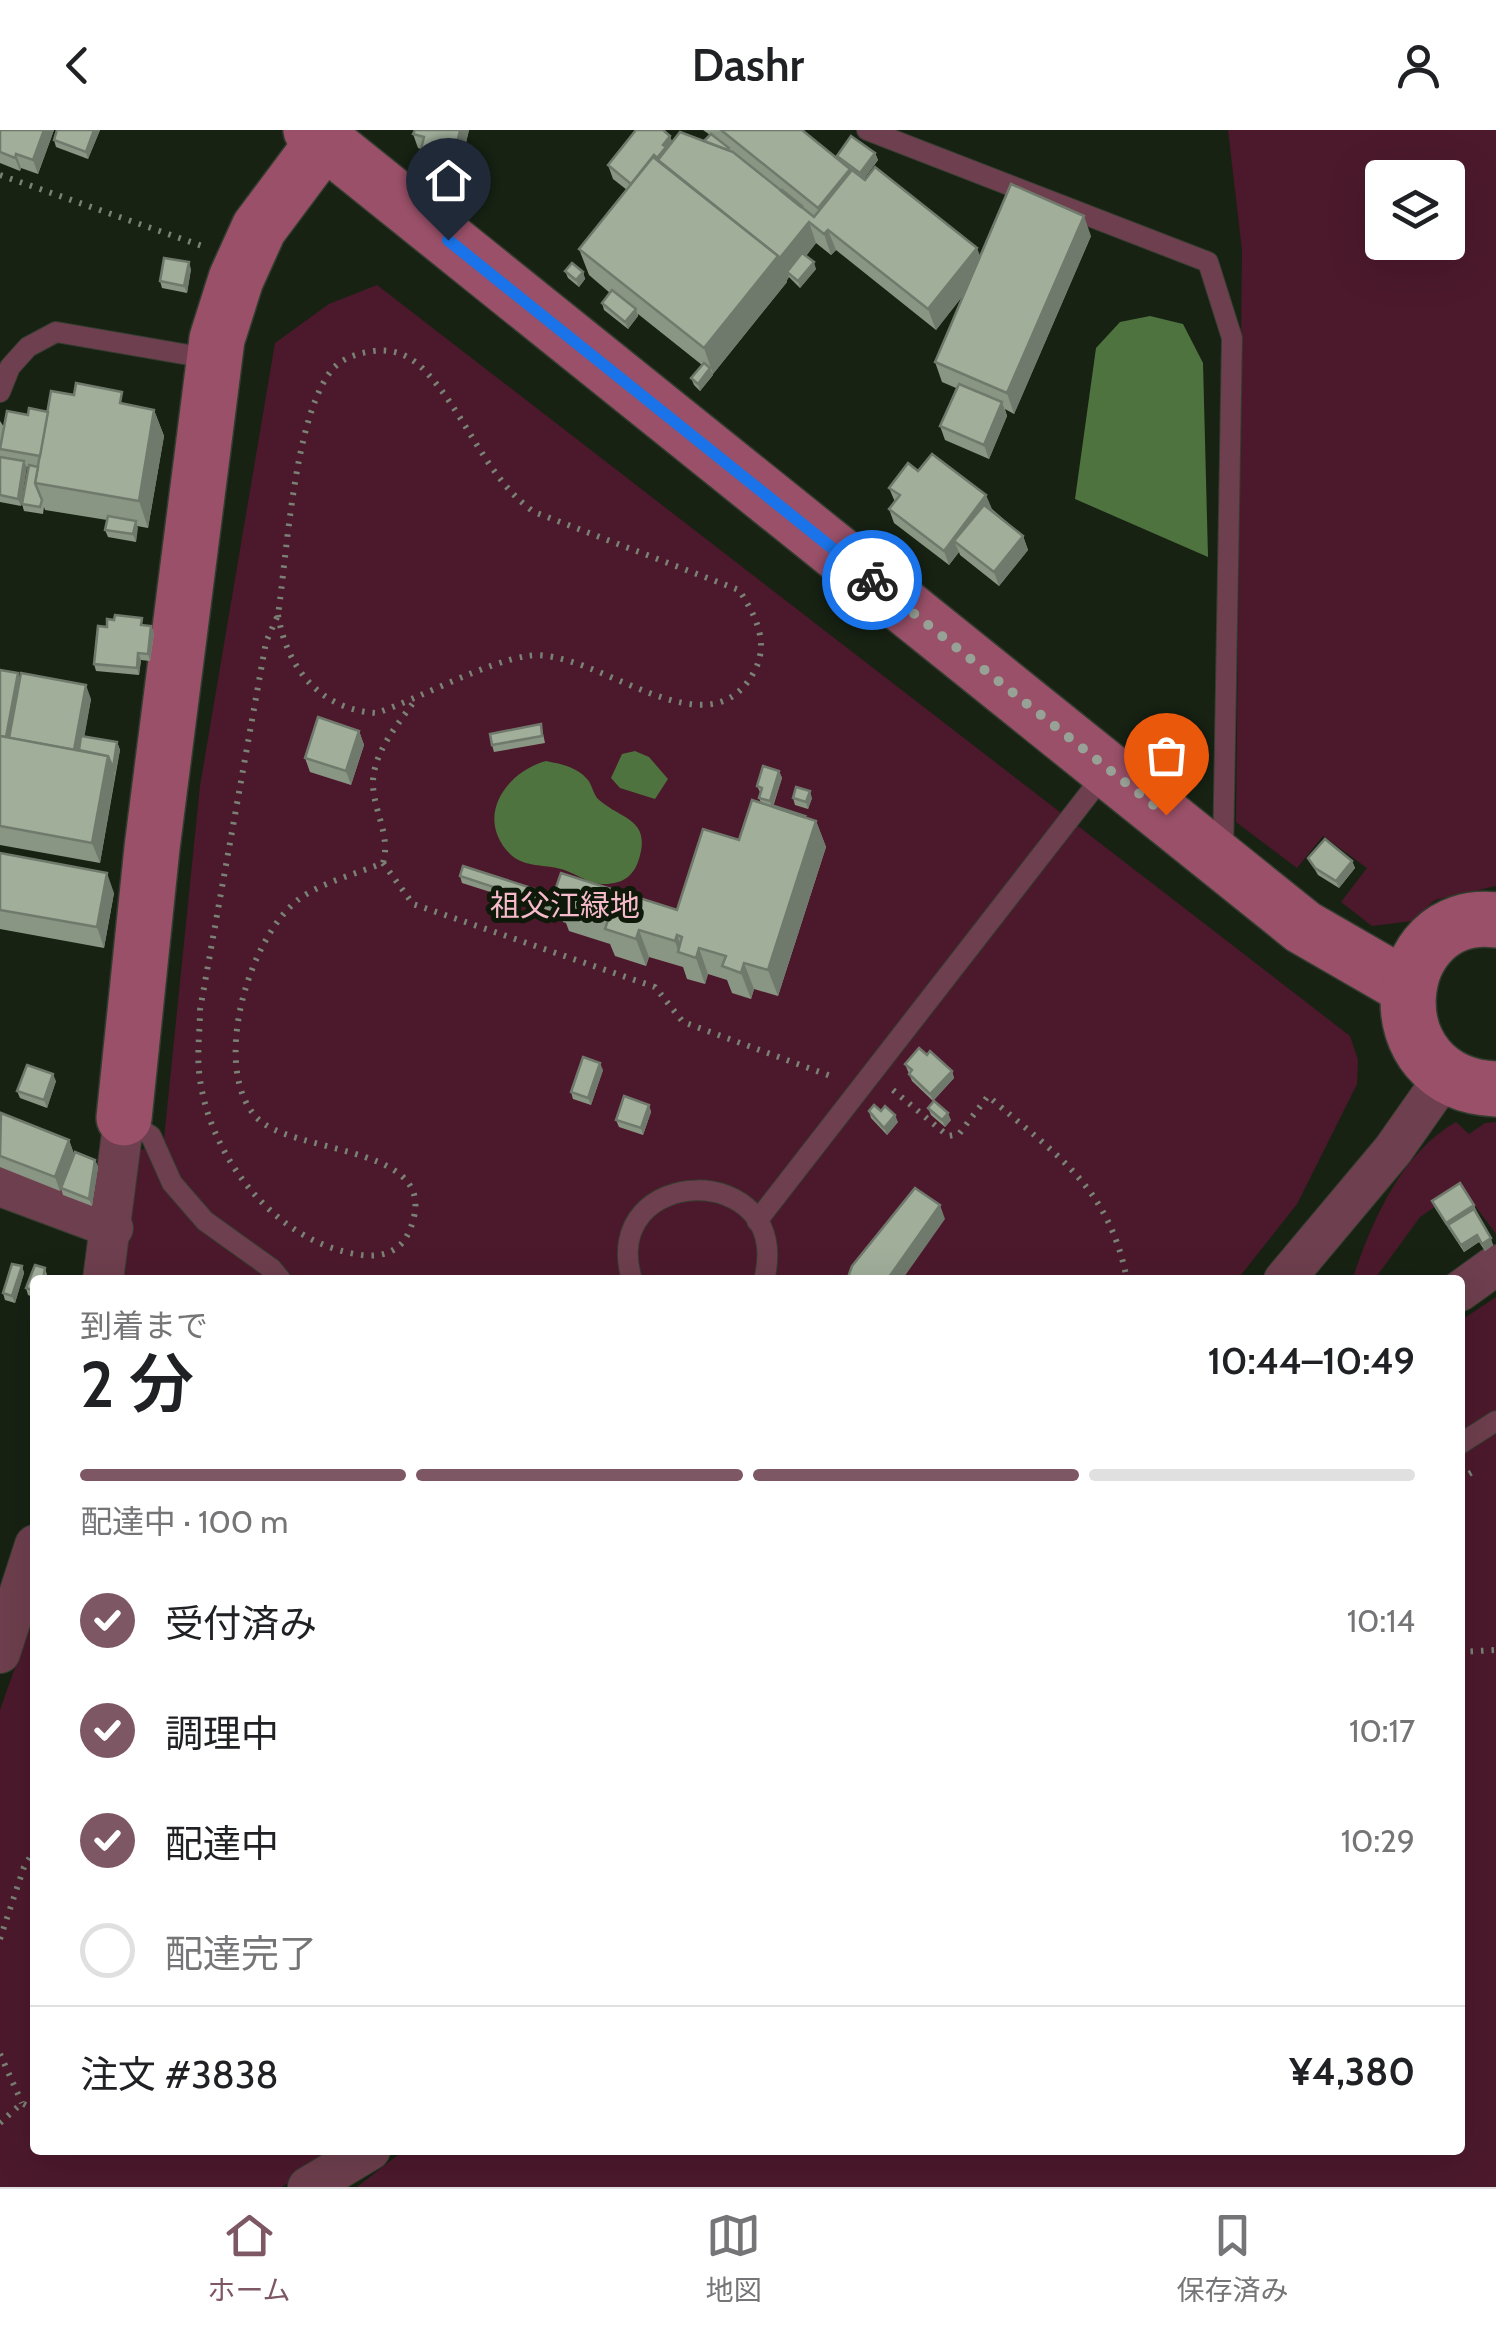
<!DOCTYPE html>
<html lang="ja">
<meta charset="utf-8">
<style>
:root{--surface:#fff;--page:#f6f6f6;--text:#202124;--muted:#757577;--line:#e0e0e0;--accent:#7e5765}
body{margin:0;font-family:Cabin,"Noto Sans JP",sans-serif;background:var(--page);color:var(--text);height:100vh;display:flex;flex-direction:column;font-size:38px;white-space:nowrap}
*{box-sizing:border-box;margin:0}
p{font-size:32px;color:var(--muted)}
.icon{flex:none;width:55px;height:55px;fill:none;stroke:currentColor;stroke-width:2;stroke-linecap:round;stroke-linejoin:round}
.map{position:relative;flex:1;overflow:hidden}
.panel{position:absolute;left:30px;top:1145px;width:1435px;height:880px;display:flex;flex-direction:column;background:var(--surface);border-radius:10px;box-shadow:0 10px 40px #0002}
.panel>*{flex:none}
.tools{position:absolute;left:1365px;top:30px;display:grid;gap:20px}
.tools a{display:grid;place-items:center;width:100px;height:100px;border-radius:10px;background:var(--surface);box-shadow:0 10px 40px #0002;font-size:50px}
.pin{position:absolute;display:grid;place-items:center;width:85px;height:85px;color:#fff;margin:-102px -42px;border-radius:50% 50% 50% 0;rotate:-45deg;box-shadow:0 0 10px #0007}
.pin .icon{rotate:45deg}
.courier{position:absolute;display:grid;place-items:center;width:100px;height:100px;margin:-50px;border:8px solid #1a73e8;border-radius:50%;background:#fff;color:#222;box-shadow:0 2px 12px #0007}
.summary em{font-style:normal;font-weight:600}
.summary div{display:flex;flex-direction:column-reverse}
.summary{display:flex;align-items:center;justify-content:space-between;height:170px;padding:0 50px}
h1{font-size:65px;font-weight:600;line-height:75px}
.bar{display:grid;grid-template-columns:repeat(4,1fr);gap:15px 10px;align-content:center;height:120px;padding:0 50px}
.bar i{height:12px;border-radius:8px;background:var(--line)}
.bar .current{background:var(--accent)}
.bar p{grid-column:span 4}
.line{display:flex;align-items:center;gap:25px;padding:0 50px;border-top:2px solid var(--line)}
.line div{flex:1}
ol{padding:0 50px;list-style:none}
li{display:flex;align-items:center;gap:30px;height:110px}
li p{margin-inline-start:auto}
li .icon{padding:10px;border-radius:50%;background:var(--accent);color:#fff;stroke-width:4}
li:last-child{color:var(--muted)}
li i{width:55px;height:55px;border:5px solid var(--line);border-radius:50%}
header{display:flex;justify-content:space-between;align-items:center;height:130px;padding:0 50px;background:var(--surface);font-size:45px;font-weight:600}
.tab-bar{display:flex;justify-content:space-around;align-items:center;height:140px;border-top:2px solid var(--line);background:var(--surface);font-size:28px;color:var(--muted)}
.tab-bar a{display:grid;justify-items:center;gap:5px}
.tab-bar .current{color:var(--accent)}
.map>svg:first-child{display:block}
.green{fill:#4c192c;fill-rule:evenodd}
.water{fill:#4e733e}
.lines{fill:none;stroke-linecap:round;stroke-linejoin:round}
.lane-casing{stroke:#333d2f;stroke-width:22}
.street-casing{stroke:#333d2f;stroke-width:42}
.secondary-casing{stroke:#333d2f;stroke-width:58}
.path{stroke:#798275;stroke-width:6;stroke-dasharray:2.5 8;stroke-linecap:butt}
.lane{stroke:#6e3f4e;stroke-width:20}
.street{stroke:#6e3f4e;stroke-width:40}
.secondary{stroke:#995068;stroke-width:55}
.wall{fill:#8a9684}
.shaded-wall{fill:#707a6c}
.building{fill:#a0ae9a;stroke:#707a6c;stroke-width:2.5}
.done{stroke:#98a195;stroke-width:10;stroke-dasharray:0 18}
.route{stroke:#1a73e8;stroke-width:12}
.labels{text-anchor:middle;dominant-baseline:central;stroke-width:10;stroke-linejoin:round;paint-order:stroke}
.park-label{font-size:30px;fill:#f6bacb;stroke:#0e190a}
</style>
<header><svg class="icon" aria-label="back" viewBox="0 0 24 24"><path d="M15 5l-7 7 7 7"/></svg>Dashr<svg class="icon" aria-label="person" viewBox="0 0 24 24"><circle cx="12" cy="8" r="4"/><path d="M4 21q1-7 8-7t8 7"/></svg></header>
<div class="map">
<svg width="1496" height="2057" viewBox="0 0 1496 2057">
<rect width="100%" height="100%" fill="#172213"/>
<!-- green -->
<g class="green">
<path d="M1228 0H1496V756L1435 770 1412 791 1372 796 1341 772 1367 738 1323 706 1297 738 1236 692 1242 120ZM1382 48H1448V112H1382Z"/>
<polygon points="377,155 1350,906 1358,930 1357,954 1297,1074 1237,1150 124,1150 135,1023 164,1009 200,656 275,213 329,174"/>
<path d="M1456 992 1469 1004 1485 993 1496 992V1104L1462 1058 1420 1087 1374 1150H1352C1372 1092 1400 1024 1456 992Z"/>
<polygon points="1496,1167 1496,2057 357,2057 404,2020 1460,2020 1460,1191"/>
<polygon points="35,1481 35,2020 337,2020 282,2057 0,2057 0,1580"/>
</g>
<!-- water -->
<g class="water">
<polygon points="1150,186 1183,194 1203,233 1208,427 1075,369 1096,218 1120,192"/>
<polygon points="635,621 649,627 668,649 655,669 620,658 611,648 622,624"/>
<path d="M546 631C561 634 577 637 587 649 592 654 593 664 598 669 621 690 653 688 638 732 635 741 627 750 618 752 592 759 584 746 561 739 544 734 525 738 510 724 474 687 506 642 546 631Z"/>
</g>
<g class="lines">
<!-- lane casing -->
<g class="lane-casing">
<g id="lane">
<polyline points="867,0 1208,132 1232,208 1223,725"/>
<polyline points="0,262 10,237 28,217 56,202 212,229"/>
<polyline points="125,989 151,1006 172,1053 205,1091 272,1139 281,1150"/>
<polyline points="757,1091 1106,642"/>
<path d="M632 1150C597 1033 795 1028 764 1150"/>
<polyline points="1460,1314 1496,1291"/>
</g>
</g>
<!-- street casing -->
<g class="street-casing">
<g id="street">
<polyline points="0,1056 113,1098"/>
<polyline points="103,1150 124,988"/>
<polyline points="1284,1150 1393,1020 1445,946"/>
<polyline points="1460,1161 1496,1135"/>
<polyline points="0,1523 35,1415"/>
<polyline points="308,2057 370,2020"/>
</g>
</g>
<!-- secondary casing -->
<g class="secondary-casing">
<g id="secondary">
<polyline points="311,0 1303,797 1407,857"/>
<path d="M1496 790C1387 777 1371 954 1496 959"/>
<polyline points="124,988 152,718 217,209 236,149 259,98 324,11"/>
</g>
</g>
<!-- path -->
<g class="path">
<polyline points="0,45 205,117"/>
<path d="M278 485C287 538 320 580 377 583 419 568 487 532 527 526 595 515 710 632 756 538 769 510 754 483 739 460L534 382C486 348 467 286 427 243 413 227 395 218 373 221 354 224 339 229 328 245 294 296 287 423 278 485L266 512 200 880C200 900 197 921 199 941 206 1018 266 1101 342 1121 361 1126 384 1130 400 1115 408 1108 414 1091 415 1081 424 1015 291 1023 257 988 210 939 248 808 299 769 323 752 356 744 383 733 391 706 374 682 373 655 372 623 399 593 416 569"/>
<polyline points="383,733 413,774 655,857 683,892 836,948"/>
<path d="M893 960 948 1006 959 1004 988 966C1056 1025 1109 1056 1127 1150"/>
<polyline points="1460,1349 1474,1341"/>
<polyline points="1460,1522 1496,1520"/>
<polyline points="0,1809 24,1737 35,1719"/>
<polyline points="0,1924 22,1973"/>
<polyline points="0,1993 22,1973 35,1980"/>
<polyline points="155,2020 164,2020"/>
</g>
<!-- lane -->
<use href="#lane" class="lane"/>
<!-- street -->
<use href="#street" class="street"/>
<!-- secondary -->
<use href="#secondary" class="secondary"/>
</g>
<!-- wall -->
<g class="wall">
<polygon points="0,0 54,0 38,44 21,38 20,41 0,33"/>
<polygon points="100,0 88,29 56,17 54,10"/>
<polygon points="415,0 469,0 457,50 424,42 419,28 421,19 418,18 413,4"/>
<polygon points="703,0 802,0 837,29 875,23 878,30 864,49 865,50 884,44 980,126 1091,106 1014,284 1005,279 1007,286 989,329 945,310 940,296 956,258 942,252 935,232 963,165 936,200 836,120 831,125 816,113 806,126 816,139 800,158 789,147 787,150 787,152 713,244 712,243 713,245 700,261 694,255 691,248 702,235 638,184 638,186 628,199 604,180 602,173 610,163 589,145 579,119 627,60 613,49 608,35 670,6 672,12 704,11 710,5"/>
<polygon points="191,139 187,163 162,158 160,151"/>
<polygon points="565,141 583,142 585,149 579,157 568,148"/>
<polygon points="127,275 154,280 164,306 148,398 137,396 136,412 108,407 105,400 107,390 45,380 44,377 43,384 24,381 22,374 28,337 26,337 21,376 0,372 0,291 4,297 28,285"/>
<polygon points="918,341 992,379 1023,406 1028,420 999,456 960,425 959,422 949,435 894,393 889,379 895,372 889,358"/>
<polygon points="144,495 151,496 154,503 150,531 141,530 139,545 96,541 94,534 107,497"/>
<polygon points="0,540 20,549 91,569 84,606 117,612 120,620 100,733 0,715"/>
<polygon points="541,594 545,613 494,622 492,615"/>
<polygon points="359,601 364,615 351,655 310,642 305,628"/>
<polygon points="779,641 782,648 773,677 816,691 826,717 778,866 754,859 751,869 732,863 727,850 708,844 705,854 687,849 683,837 649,827 646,836 615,826 610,814 569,801 566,793 563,792 560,784 462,753 460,746 553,765 677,780 739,710 761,673 759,668 761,664 757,656"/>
<polygon points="793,668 812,668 808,679 795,675"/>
<polygon points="0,723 114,763 104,818 0,799"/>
<polygon points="1308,728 1352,731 1355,738 1339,758 1318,745"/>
<polygon points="927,925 952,941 954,948 933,971 912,951 905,934"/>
<polygon points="603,940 591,975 573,969 571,962"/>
<polygon points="56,951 47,978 20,968 17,961"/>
<polygon points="649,975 651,982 643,1005 619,997 616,990"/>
<polygon points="928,978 951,990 945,997 931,985"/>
<polygon points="869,981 898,992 887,1005 871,988"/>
<polygon points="0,986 69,1010 74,1024 95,1030 98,1037 92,1076 63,1065 61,1058 60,1061 0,1037"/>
<polygon points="1432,1071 1477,1082 1493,1115 1485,1121 1479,1112 1464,1122 1435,1078"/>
<polygon points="35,1135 45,1138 47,1145 47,1150 35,1150 35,1168 28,1165 26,1158"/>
<polygon points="22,1136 24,1143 15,1173 5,1170 3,1163"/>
</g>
<!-- shaded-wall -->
<g class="shaded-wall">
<polygon points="44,0 54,0 38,44 33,30"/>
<polygon points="94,0 100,0 88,29 86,22"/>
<polygon points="460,0 469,0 457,50 452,36"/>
<polygon points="670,6 675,19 660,34 657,28 663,15"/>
<polygon points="875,23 878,30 863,50 860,43"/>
<polygon points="16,24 21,38 20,41 15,28"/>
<polygon points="850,39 858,59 826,98 818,78"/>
<polygon points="1084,86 1091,106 1014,284 1007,263"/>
<polygon points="809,92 816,113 790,145 787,142 789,147 787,150 787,152 713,244 704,218 778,126"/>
<polygon points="828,100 836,120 831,125 824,104"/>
<polygon points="977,118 985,138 936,200 928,179"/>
<polygon points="189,132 191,139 187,163 184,156"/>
<polygon points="814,132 816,139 800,158 798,151"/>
<polygon points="583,142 585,149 579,157 576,150"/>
<polygon points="636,179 638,186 628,199 625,192"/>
<polygon points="710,238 713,245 700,261 698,254"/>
<polygon points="1002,272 1007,286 989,329 984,315"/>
<polygon points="154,280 164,306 148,398 139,371"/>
<polygon points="24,331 27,338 21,376 18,369"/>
<polygon points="986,365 992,379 962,417 954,411 959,422 949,435 944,421"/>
<polygon points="136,391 138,398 136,412 133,404"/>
<polygon points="1023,406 1028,420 999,456 994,442"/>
<polygon points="151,496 154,503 150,531 148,524"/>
<polygon points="138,523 141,530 139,545 137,538"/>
<polygon points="18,543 23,557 13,614 6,609"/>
<polygon points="86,555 91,569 80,632 74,624"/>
<polygon points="359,601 364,615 351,655 346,641"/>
<polygon points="117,612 120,620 115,645 113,638"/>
<polygon points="108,626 115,646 100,733 92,713"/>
<polygon points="779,641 782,648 772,678 770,671"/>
<polygon points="810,661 812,668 808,679 806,672"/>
<polygon points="816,691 826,717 778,866 768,840"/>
<polygon points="1352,731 1355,738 1339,758 1336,751"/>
<polygon points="107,743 114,763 104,818 97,797"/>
<polygon points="639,800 649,827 646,836 636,809"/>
<polygon points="677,805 684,824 679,823 675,811"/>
<polygon points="699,818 708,844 705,854 696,828"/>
<polygon points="744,833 754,859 751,869 741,843"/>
<polygon points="600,933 603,940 591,975 588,968"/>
<polygon points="952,941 954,948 933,971 930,964"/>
<polygon points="53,944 56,951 47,978 44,970"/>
<polygon points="649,975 651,982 643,1005 641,998"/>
<polygon points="948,983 951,990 945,997 942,990"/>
<polygon points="895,985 898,992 887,1005 884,998"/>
<polygon points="69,1010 74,1024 60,1061 55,1047"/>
<polygon points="95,1030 98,1037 92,1076 89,1069"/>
<polygon points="940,1075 945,1089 902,1150 887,1150"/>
<polygon points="1474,1075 1477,1082 1450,1099 1448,1095 1449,1100 1446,1093"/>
<polygon points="1477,1105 1479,1112 1464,1122 1461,1115"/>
<polygon points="1491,1108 1493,1115 1485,1121 1482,1114"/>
<polygon points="22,1136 24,1143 15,1173 12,1166"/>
</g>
<!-- building -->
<g class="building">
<polygon points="0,0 44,0 33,30 16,24 15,28 0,22"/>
<polygon points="57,0 94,0 86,22 54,10"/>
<polygon points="415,0 460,0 452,36 419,28 424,7 413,4"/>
<polygon points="636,0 663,0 670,6 663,15 666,17 657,28 654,25 631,54 608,35"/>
<polygon points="721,0 802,0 850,39 818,78"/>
<polygon points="680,2 733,22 814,87 852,40 865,50 875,37 977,118 928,179 828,100 824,104 809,92 779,129 778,126 658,30"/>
<polygon points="711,4 729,18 728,20 704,11"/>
<polygon points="851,6 875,23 860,43 837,26"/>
<polygon points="653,27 778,126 704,218 579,119"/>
<polygon points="1011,54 1084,86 1007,263 935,232"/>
<polygon points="782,60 802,76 801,77 781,61"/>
<polygon points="802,123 814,132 798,151 787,142"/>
<polygon points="164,128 189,132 184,156 160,151"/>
<polygon points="572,133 583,142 576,150 565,141"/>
<polygon points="612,160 636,179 625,192 602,173"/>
<polygon points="704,233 710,238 698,254 691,248"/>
<polygon points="76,253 122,262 120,273 154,280 139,371 35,353 51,261 74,265"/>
<polygon points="959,254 1002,272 984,315 940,296"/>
<polygon points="29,278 48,282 40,326 0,319 7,281 28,285"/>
<polygon points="932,324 986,365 944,421 889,379 900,365 889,358 908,333 918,341"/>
<polygon points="0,327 24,331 18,369 0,365"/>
<polygon points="29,335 38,337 35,353 42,370 40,377 22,374"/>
<polygon points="984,375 1023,406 994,442 954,411"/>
<polygon points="108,386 136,391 133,404 105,400"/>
<polygon points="115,485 142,488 141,495 151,496 148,524 138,523 137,538 94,534 98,496 107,497 107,489 114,490"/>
<polygon points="0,540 18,543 6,607 0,606"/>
<polygon points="21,543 86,555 74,620 9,608"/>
<polygon points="318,587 359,601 346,641 305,628"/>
<polygon points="541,594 542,606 492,615 490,604"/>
<polygon points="0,606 108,626 92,713 0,696"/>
<polygon points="81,606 117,612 113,638 108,626 79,620"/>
<polygon points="763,636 779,641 770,671 759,668 762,658 757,656"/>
<polygon points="796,657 810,661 806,672 793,668"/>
<polygon points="752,670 816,691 768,840 744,833 741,843 722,836 726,826 699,818 696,828 678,822 682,807 677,805 675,811 639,800 636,809 605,799 608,790 559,774 561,768 553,766 561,743 677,780 703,699 739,710"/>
<polygon points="774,676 805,686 804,687 774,677"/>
<polygon points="1325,709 1352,731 1336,751 1315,738 1308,728"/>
<polygon points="0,723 107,743 97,797 0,780"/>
<polygon points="463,736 553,765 557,778 460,746"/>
<polygon points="919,918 927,925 930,921 952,941 930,964 909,944 912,940 905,934"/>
<polygon points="583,927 600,933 588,968 571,962"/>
<polygon points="27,935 53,944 44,970 17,961"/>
<polygon points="624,966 649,975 641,998 616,990"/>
<polygon points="934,971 948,983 942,990 928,978"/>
<polygon points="874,975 881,981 885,976 895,985 884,998 869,981"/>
<polygon points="1,983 69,1010 55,1047 0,1026"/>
<polygon points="75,1022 95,1030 89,1069 61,1058"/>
<polygon points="1460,1053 1474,1075 1446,1093 1432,1071"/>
<polygon points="915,1058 940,1075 887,1150 847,1150 852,1136"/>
<polygon points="1474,1079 1491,1108 1482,1114 1477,1105 1461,1115 1448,1095"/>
<polygon points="12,1134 22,1136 12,1166 3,1163"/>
<polygon points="35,1135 45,1138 43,1150 35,1150 35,1161 26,1158"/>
</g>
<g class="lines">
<!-- done -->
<polyline class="done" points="872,450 1166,685"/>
<!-- route -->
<polyline class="route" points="448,110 872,450"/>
</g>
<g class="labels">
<!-- park labels -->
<g class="park-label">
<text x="565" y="775">祖父江緑地</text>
</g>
</g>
</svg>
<div class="tools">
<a><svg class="icon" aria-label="layers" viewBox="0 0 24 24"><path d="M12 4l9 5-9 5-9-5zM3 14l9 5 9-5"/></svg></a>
</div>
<div class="pin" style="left:1166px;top:685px;background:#ea580c"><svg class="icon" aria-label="bag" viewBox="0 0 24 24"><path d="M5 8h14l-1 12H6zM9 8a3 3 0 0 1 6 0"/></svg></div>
<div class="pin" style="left:448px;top:110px;background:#1f2937"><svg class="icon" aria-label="home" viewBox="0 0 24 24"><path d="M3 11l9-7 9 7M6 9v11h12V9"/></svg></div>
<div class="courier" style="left:872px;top:450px"><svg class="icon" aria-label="bike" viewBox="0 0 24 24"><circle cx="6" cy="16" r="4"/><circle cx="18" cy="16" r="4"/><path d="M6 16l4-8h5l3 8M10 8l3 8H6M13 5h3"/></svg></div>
<section class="panel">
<div class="summary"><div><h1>2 分</h1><p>到着まで</p></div><em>10:44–10:49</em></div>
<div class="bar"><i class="current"></i><i class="current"></i><i class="current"></i><i></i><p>配達中 · 100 m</p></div>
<ol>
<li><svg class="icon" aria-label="check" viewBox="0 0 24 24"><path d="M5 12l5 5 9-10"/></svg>受付済み<p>10:14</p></li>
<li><svg class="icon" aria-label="check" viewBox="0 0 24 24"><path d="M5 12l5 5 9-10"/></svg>調理中<p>10:17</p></li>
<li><svg class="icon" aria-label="check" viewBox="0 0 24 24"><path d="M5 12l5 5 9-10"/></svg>配達中<p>10:29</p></li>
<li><i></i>配達完了</li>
</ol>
<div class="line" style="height:130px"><div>注文 #3838</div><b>¥4,380</b></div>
</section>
</div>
<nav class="tab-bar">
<a class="current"><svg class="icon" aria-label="home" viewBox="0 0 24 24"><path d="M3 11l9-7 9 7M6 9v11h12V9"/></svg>ホーム</a>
<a><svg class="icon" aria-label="map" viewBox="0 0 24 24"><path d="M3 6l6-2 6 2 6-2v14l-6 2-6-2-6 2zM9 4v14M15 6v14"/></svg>地図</a>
<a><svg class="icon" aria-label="saved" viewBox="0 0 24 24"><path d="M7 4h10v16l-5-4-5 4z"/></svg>保存済み</a>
</nav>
